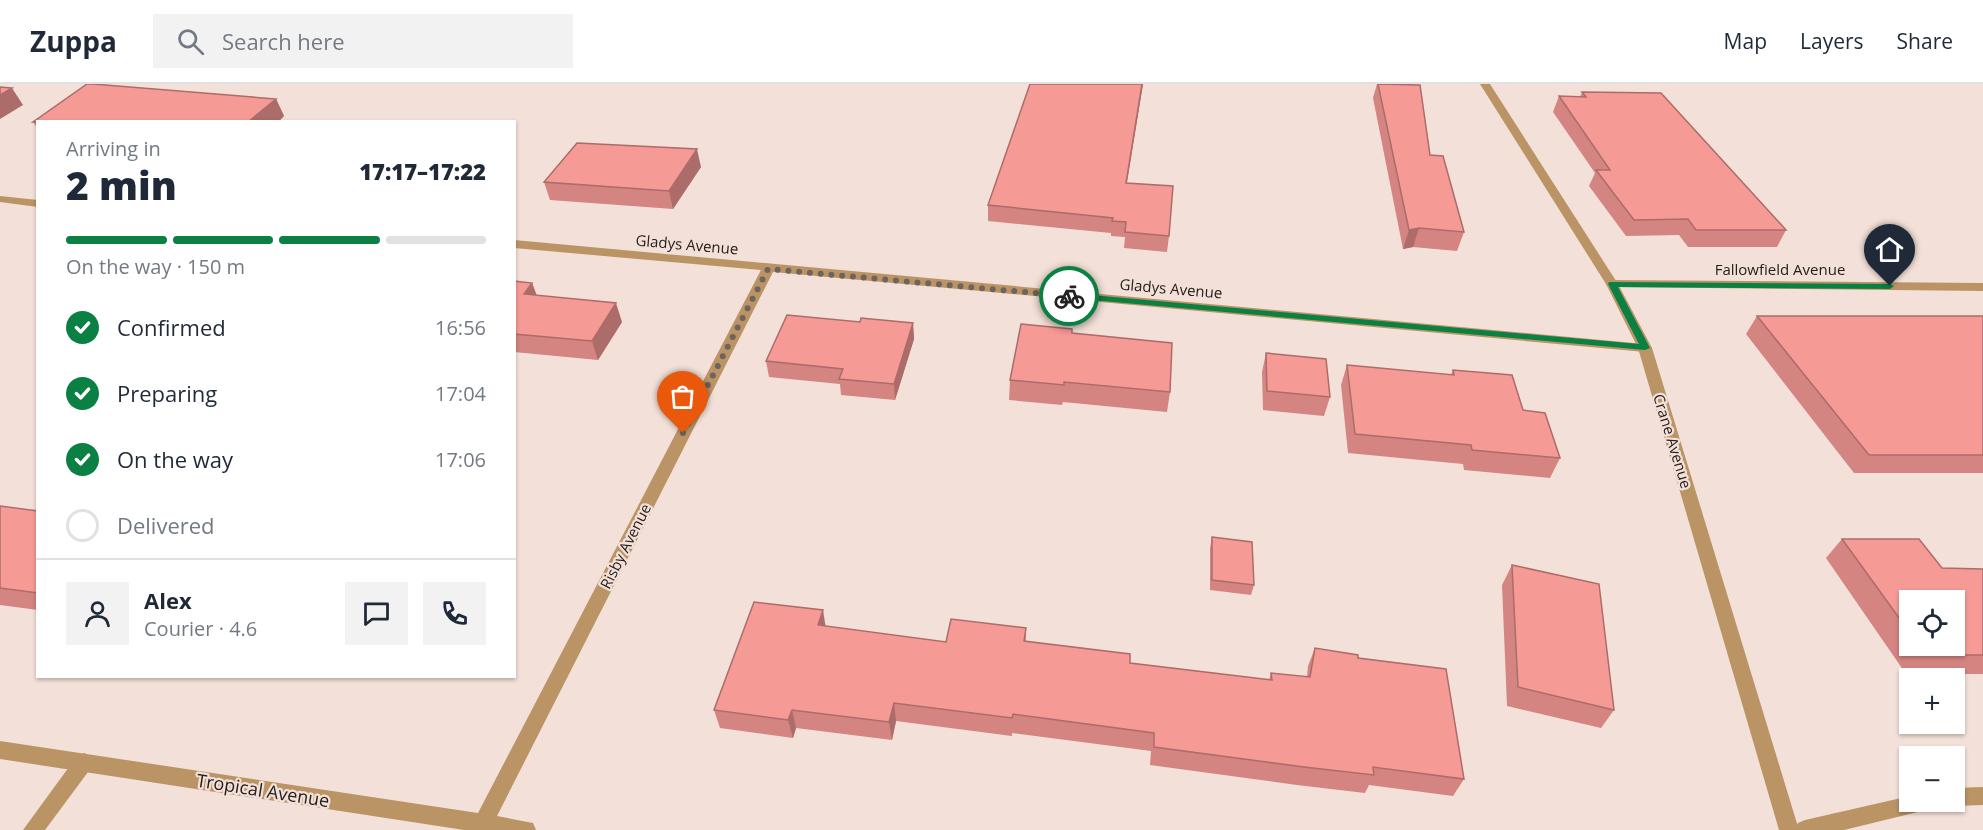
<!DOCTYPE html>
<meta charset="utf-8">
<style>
:root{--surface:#fff;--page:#f2f2f3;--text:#1f2937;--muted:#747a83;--line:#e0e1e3;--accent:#0b8043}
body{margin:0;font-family:"Open Sans",sans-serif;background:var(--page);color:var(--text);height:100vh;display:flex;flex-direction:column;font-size:22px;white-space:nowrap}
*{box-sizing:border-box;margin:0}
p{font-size:20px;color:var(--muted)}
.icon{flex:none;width:33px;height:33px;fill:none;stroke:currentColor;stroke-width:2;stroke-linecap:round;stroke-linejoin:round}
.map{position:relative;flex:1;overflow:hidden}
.side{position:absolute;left:36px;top:36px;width:480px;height:558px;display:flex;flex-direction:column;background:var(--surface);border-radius:0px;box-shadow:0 2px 4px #0004}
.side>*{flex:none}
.tools{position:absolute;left:1899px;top:506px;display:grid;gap:12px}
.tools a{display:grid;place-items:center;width:66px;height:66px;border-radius:0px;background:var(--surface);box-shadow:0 2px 4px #0004;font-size:30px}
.pin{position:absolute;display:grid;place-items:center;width:51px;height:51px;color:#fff;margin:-62px -26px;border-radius:50% 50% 50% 0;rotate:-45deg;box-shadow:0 0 6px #0007}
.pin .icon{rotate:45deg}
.courier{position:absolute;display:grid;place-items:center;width:60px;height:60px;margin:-30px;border:4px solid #0b8043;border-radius:50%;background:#fff;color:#222;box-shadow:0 2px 8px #0007}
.summary em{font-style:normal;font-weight:800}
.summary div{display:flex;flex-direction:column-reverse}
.summary{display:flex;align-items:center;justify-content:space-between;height:102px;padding:0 30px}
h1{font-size:39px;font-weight:800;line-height:45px}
.bar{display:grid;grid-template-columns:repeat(4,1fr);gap:9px 6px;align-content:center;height:72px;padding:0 30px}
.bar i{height:8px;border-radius:4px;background:var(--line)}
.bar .active{background:var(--accent)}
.bar p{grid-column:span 4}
.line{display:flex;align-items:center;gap:15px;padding:0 30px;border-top:2px solid var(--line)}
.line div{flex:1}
.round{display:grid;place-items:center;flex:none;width:63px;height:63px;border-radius:0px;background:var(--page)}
ol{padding:0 30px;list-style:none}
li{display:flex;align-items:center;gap:18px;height:66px}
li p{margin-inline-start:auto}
li .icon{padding:6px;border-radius:50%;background:var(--accent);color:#fff;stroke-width:4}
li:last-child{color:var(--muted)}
li i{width:33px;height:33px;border:3px solid var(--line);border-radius:50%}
header{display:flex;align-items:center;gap:36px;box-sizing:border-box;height:84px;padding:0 30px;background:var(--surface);border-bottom:2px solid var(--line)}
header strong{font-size:28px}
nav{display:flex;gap:33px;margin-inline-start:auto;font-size:21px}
.search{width:420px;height:54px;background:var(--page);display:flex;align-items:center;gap:15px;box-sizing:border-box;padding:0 21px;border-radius:0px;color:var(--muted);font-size:22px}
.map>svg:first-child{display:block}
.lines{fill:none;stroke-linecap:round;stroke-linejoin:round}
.service{fill:#bb9466;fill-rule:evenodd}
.minor{fill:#bb9466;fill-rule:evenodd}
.tertiary{fill:#bb9466;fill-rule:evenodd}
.wall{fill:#d48481;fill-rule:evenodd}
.shaded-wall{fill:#ac6c69}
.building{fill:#f69a96;stroke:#ac6c69;stroke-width:1.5}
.route{fill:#0b8043}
.done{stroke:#6e635e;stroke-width:6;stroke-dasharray:0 10.8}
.labels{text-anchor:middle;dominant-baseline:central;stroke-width:4.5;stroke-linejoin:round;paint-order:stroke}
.street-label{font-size:15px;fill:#27201d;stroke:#f3e0d8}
.near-street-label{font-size:18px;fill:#27201d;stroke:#f3e0d8}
</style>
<header>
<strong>Zuppa</strong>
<div class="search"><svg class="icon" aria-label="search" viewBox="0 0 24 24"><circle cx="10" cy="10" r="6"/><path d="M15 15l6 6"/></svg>Search here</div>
<nav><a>Map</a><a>Layers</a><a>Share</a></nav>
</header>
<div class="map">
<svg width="1983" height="746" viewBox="0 0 1983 746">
<rect width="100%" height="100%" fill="#f3e0d8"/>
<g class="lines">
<!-- service -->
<g class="service">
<polygon points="0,112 38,116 38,123 0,118"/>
<polygon points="84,669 91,672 94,678 91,684 45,746 23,746 77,672"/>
</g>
<!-- minor -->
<g class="minor">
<polygon points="514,156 1645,260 1652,264 1645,268 773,188 497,732 533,739 536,746 464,746 0,675 0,657 478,729 761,186 514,164"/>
<polygon points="1612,196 1983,199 1983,207 1608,203 1606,200 1608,197"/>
<polygon points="1983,703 1983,721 1954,722 1946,717 1954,717 1954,704"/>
<polygon points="1910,712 1910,717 1936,717 1933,723 1926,726 1844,746 1795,746 1798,739 1805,736"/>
</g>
<!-- tertiary -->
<polygon class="tertiary" points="1480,0 1490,0 1618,200 1652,264 1799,746 1779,746 1638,264 1606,200"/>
</g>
<!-- wall -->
<g class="wall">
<polygon points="87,0 276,15 284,32 278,38 38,38 38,45 33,38"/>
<polygon points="1030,0 1143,0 1127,99 1169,152 1167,168 1124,164 1125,153 1111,152 1111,149 988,137 988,121"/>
<polygon points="1377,0 1411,0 1430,71 1464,148 1457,167 1413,163 1403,165 1373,14"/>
<polygon points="1582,8 1786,146 1777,163 1688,163 1679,151 1626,152 1589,102 1595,89 1553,28 1559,12 1580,13"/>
<polygon points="701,83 673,125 550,116 544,98"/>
<polygon points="514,197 532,199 537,212 622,238 598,276 514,268"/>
<polygon points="1757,232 1983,232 1983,389 1854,389 1746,250"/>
<polygon points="860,238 913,239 914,255 895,316 841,311 840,300 769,293 766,277"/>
<polygon points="1072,249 1170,308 1167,328 1063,318 1062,321 1009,316 1010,296"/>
<polygon points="1266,269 1330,313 1324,332 1263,326 1262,288"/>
<polygon points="1347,281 1451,291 1453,286 1523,326 1560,374 1550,394 1464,386 1463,380 1348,369 1341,301"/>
<polygon points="0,422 38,427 38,526 0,521"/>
<polygon points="1212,453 1254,501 1251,511 1210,506 1210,464"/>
<path d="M1842 455 1942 484 1983 485V590H1906L1826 474ZM1910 516 1954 561H1910Z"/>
<polygon points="1512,481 1614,626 1601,644 1507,622 1502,501"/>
<polygon points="826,542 946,558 1026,544 1026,558 1130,579 1269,596 1271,589 1307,593 1308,582 1315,564 1358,574 1464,695 1453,712 1369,701 1365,709 1297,701 1150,681 1151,667 1012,649 1012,652 896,637 892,656 796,644 793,654 720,644 714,626"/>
</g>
<!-- shaded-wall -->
<g class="shaded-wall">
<polygon points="1142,0 1143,0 1124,114 1126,99"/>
<polygon points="12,4 23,21 0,35 0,11"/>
<polygon points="276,15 284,32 278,38 248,38"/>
<polygon points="697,65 701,83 673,125 669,107"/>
<polygon points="1419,144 1413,163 1403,165 1409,146"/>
<polygon points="532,199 539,218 524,210"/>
<polygon points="616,219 622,238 598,276 592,257"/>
<polygon points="913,239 914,255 895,316 894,300"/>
<polygon points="823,526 826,545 818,541"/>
<polygon points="894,619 896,637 892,656 889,638"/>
<polygon points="792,626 796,644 793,654 788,636"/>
</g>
<!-- building -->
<g class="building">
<polygon points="87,0 93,0 276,15 248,38 33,38"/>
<polygon points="1030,0 1142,0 1126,99 1173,102 1169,152 1125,148 1126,138 1112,137 1113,134 988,121"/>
<polygon points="1378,0 1420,1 1430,71 1443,72 1464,148 1419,144 1409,146"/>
<polygon points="0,3 12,4 0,11"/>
<polygon points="1582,8 1661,9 1786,146 1696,146 1688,135 1634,136 1596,86 1610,86 1559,12 1586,13"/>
<polygon points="577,59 697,65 669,107 544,98"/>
<polygon points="514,197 532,199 524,210 616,219 592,257 514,250"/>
<polygon points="787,231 860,238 861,234 913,239 894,300 839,295 843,285 766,277"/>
<polygon points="1757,232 1983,232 1983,371 1869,371"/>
<polygon points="1021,240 1072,245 1072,249 1172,259 1170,308 1064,298 1064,301 1010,296"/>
<polygon points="1266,269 1326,275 1330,313 1267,307"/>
<polygon points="1347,281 1454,291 1453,286 1512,291 1523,326 1545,329 1560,374 1472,366 1471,361 1355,350"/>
<polygon points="0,422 38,427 38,509 0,504"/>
<polygon points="1212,453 1252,458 1254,501 1212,496"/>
<polygon points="1842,455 1919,455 1942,484 1983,485 1983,571 1925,571 1918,561 1954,561 1954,516 1910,516 1910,549"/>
<polygon points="1512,481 1599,500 1614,626 1518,603"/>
<polygon points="754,518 823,526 818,541 946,558 951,535 1026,544 1024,557 1130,570 1130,579 1272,596 1271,589 1310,593 1315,564 1358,571 1358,574 1446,585 1464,695 1373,683 1374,691 1304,683 1154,663 1154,649 1013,630 1012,634 894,619 889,638 792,626 788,636 714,626"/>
</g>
<!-- route -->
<polygon class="route" points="1609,198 1890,200 1894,202 1890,205 1618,203 1650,264 1645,266 1069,214 1065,212 1069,209 1639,260 1608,200"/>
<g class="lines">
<!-- done -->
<polyline class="done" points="683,349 768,185 1069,212"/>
</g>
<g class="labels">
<!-- street labels -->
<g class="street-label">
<text transform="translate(687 160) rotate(5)">Gladys Avenue</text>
<text x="1780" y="185">Fallowfield Avenue</text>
<text transform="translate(1171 204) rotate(5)">Gladys Avenue</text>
<text transform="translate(1673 357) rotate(73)">Crane Avenue</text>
<text transform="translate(625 462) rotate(-63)">Risby Avenue</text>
</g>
<!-- near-street labels -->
<g class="near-street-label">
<text transform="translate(263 706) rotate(9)">Tropical Avenue</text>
</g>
</g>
</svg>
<div class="tools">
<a><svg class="icon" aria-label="locate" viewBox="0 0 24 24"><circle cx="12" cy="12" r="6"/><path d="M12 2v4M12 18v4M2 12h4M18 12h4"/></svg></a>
<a>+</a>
<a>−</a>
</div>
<div class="pin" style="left:683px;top:349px;background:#ea580c"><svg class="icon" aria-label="bag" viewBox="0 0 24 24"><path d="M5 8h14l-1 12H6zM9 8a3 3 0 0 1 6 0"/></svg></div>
<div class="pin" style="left:1890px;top:202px;background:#1f2937"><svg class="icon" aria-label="home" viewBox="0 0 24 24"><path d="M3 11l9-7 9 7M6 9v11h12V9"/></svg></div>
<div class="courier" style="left:1069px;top:212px"><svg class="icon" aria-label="bike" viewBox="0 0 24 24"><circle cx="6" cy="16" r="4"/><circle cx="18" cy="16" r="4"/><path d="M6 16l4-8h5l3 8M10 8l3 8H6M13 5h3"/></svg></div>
<section class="side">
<div class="summary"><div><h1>2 min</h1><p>Arriving in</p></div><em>17:17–17:22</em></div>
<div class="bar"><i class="active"></i><i class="active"></i><i class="active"></i><i></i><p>On the way · 150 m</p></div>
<ol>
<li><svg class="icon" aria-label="check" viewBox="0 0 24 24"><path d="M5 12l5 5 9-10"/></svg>Confirmed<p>16:56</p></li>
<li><svg class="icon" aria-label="check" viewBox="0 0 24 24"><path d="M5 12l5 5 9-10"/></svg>Preparing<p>17:04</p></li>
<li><svg class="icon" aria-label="check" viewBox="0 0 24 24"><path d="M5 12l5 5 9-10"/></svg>On the way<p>17:06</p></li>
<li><i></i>Delivered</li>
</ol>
<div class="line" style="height:108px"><a class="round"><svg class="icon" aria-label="person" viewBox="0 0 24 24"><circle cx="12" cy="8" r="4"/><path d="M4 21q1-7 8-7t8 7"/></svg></a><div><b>Alex</b><p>Courier · 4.6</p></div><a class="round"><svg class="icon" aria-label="chat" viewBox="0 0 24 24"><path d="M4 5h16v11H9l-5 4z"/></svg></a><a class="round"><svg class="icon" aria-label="phone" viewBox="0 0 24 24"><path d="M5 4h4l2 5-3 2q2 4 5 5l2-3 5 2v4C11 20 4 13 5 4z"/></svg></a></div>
</section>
</div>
